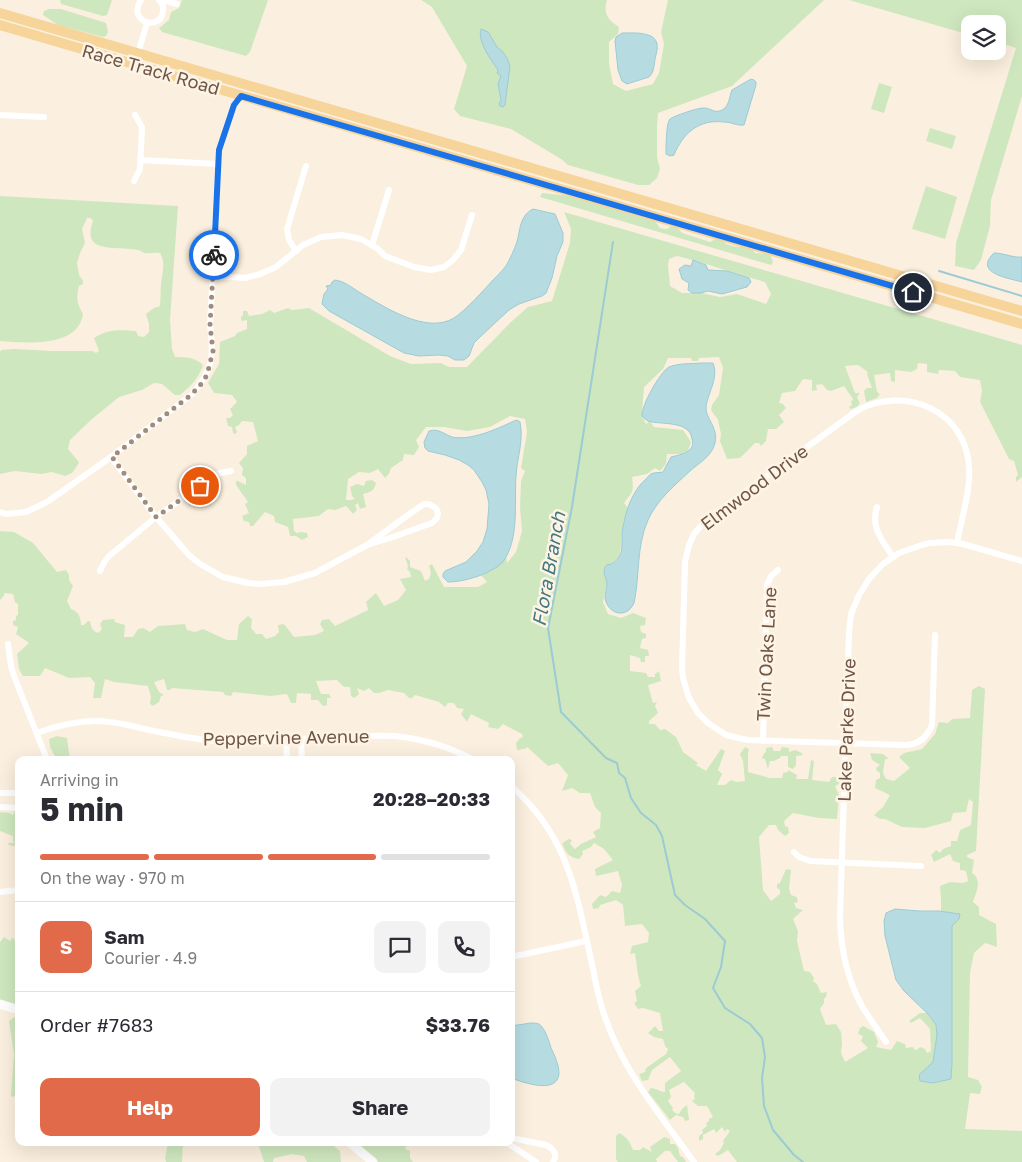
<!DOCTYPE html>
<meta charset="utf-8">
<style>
:root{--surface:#fff;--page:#f2f2f3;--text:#2b2b33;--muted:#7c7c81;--line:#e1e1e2;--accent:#e06a49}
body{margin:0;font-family:"Golos Text",sans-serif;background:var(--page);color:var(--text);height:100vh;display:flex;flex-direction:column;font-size:19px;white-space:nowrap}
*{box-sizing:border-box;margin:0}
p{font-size:16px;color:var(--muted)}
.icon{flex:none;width:28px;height:28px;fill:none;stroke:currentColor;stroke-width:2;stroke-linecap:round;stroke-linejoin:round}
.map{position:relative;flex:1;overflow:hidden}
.sheet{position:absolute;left:15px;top:756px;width:500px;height:390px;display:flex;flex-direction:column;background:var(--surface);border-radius:10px;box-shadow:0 5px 20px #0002}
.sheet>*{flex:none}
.controls{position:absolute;left:961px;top:15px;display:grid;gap:10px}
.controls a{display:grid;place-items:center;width:45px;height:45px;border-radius:10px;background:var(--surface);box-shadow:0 5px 20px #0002;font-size:25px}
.pin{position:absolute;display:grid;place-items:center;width:42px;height:42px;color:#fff;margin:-21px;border:2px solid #fff;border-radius:50%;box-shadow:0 1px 5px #0007}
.courier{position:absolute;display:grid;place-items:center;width:50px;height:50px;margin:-25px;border:4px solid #1a73e8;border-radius:50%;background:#fff;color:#222;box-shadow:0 1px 6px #0007}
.summary em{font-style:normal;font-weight:700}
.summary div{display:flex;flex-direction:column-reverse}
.summary{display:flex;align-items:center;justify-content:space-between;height:85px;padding:0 25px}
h1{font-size:32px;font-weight:700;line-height:38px}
.bar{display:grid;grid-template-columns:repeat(4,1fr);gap:8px 5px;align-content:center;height:60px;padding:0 25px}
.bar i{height:6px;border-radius:4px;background:var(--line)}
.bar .selected{background:var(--accent)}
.bar p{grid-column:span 4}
.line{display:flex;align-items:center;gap:12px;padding:0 25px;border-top:1px solid var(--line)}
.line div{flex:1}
.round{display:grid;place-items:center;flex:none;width:52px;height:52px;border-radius:10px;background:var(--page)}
.button{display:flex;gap:10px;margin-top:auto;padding:10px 25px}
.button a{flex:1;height:58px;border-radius:10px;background:var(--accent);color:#fff;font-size:20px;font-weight:700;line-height:58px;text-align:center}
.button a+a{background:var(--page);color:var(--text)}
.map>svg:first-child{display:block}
.green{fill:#cfe7bf;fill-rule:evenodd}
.water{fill:#b6dce2;stroke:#9ccbd4}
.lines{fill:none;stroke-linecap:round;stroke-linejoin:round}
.stream{stroke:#9ccbd4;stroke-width:2}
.street{stroke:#fff;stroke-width:6}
.secondary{stroke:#fff;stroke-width:9}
.primary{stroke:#f7d49a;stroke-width:10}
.done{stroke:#a08c7e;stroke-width:5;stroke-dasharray:0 9}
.route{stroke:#1a73e8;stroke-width:6}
.labels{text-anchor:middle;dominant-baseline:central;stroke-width:5;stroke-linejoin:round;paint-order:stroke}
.street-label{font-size:18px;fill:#6f5649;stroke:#fef4e5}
.water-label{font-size:19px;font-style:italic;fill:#447882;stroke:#fef4e5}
</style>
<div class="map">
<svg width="1022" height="1162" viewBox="0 0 1022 1162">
<rect width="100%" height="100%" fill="#fbf0df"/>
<!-- green -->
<g class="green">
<polygon points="60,0 112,0 107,15 103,16 61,4"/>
<polygon points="182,0 268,0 250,52 246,56 162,32 159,28 169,20 171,12 179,8"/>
<path d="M421 0H607C603 14 608 20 619 27L618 34 609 42V64L613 84 626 91 653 84 659 73 664 44 661 32 668 0H824L732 86 658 113 657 126V157L660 169 657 178 649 185H638L568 165 561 159 511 129 460 116 454 109 467 66 432 7ZM488 32C496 49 512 74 506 94 505 97 502 101 499 104L501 100 498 84 501 76 487 52 480 35Z"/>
<polygon points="849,0 1022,0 1022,96 991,200 990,226 981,260 974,270 955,266 956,243 1016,48 998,42 998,24 970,24 970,35"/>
<polygon points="49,9 61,9 106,23 108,32 106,36 103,37 58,25 43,15 44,11"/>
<polygon points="879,83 892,87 884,113 871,109"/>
<polygon points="930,128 956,136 952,149 926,141"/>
<polygon points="926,186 957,197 945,239 912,229"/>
<path d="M542 193 571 196 655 221 660 228 666 229 672 226 678 228 682 233 710 242 716 239 723 240 726 244C730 245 735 247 739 247 747 247 750 245 755 253L767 254 771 256 773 262 771 265 540 197Z"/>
<path d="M0 196 178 206 170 320 172 349 175 357C186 357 195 357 203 365 198 379 192 385 180 395H175L162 384 154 383 142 390 119 397 92 419 70 440 68 449 78 461 79 463 72 473 65 476 52 472 41 474 15 471 0 474V352L1 350 14 349 53 351H92L96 353 99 351 94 338C109 329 118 330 136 331L138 336 144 337 149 332V324L146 314 154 308 160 306C161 296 160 286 162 277 163 269 165 261 160 253 155 252 150 254 144 253 142 252 140 250 137 250 127 247 98 251 92 240 89 234 91 227 93 221L91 218H87L82 229 85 243 80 253 77 263 79 275 83 281V284L79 286C76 298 77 304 83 314 78 348 26 343 0 341Z"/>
<path d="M564 212 1022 345V477L1016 482V477L1018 475 1014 461 1009 459 980 402 982 391 980 380 960 377 955 371 939 370 938 374 927 372V364L918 363 917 369 911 372 895 370V382L891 381 890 373 874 375 877 392 880 394 877 398 866 402 864 391 867 388H872L867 374 868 372 858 365 845 366 855 393H860L857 397 860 403 857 407 850 409 849 407 852 405 851 402 853 399 844 386 831 391 827 390 822 384 816 385 817 390 812 391V380L803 379 795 391 782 393 779 403 783 404 786 408 779 415 784 422 776 429H768L766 441 761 446 759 443H755L740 458 727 459 720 441 721 434 718 420 711 410 712 405 719 395 723 368 719 357 699 358 698 361H692L691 358H668L663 369 644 387 642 412V416L646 424 650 421 654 427 683 430 691 442 688 451 682 454H667L666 464 660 471 655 468 647 474 632 477C634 492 633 491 624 503L628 508 623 523 620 554 614 562 611 564 604 574 607 582 603 602 608 614 621 618 633 613 646 618 645 625 640 626 641 632 646 634V638L642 639 640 648 648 650 649 656H645V662H641L640 658 630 655V671L646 673 648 677H655V674L659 671 661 681 648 685 653 703 657 702 655 706 658 713 649 721V724H655L660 730 665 729 676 737 683 752 698 763 696 765 706 771 721 749 725 751 718 770 722 774 717 785H725L731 780 737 782 745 781 743 761 740 754 745 747 749 749 748 754V772L770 778H782L783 773 788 772V770L797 775 796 779H808L811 760 814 761 812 780 829 782 832 777H840L839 784 835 786 839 795 837 819 819 818 793 813 784 821 785 826 788 827 789 833 785 836 778 830 776 825H769L759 837 763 890 771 901 780 894V890L777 888V884L780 883 786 869 791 870 789 889 791 895 797 897 798 902 794 903 796 908 803 910 793 919 798 931 797 941 804 971 810 972 814 978 813 981 817 984 821 993 827 992 826 997 824 999V1003L820 1009 826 1025 836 1024 841 1032 842 1044 841 1053 845 1062 868 1048 861 1041 863 1036 858 1034 860 1028 863 1026 874 1032 878 1042 876 1047 891 1050 897 1041 905 1044 906 1048 913 1047 914 1049 917 1050 920 1047 925 1049 927 1053 931 1051 930 1029 920 1018 911 1023 909 1021 920 1013H927L936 1025 937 1035 933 1062 919 1075 920 1081 933 1083 952 1064V926L959 919V914L941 912V900L940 886 950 882 963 883 968 881 966 871 960 870V863L953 861 950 854 934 862 931 855 936 850 940 853 943 849 951 846V841H957L960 830 971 825 973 802 969 799 966 812 953 813 951 821 925 828 902 827 885 819H880L874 815 883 807 890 795 875 788 876 780 880 778V773L876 770 877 767 880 765 872 760 870 753 883 754 889 759H885L883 773 886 779 894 781 910 768 899 757 904 753 922 749 935 734 939 722 948 723 952 719 970 718 972 690 979 686 985 689 976 851 967 855V857L974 860 972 873C983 880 976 892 973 902L979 907V915L996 924 997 947 985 943 974 953 970 973 968 1077 978 1080 982 1087 980 1094 970 1093 965 1129 1022 1131V1162H737L728 1150 718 1156 715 1154 720 1150 724 1143 723 1141 730 1131 727 1129 725 1132 722 1127 716 1133 714 1129 703 1135V1139L699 1141V1136L703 1133 702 1130 707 1126 706 1123 709 1121V1119L713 1117 707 1106H698L692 1101 695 1099 694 1096 695 1093 684 1082 669 1090 671 1097 668 1101 673 1108 672 1110 677 1114H679L682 1109 687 1105 689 1120 685 1121 683 1117 676 1115 670 1120 648 1092 651 1088C656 1088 660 1092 665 1092V1083L681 1071 670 1057 652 1070 648 1080 642 1081 639 1074 645 1072 646 1068 666 1054 668 1049 665 1046 663 1039 654 1037 648 1033 655 1026 659 1031H663L660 1013 643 1008 638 1009 634 1003 637 1001 635 991 641 986C637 975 637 964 635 953L630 954 632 946 648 942 649 933 642 924 625 926 623 905 616 900 600 905 599 908 593 909 592 904 600 895 606 897 612 891 620 893 622 885 618 871 596 876 595 869 613 860 604 849 594 843 591 847 582 851 583 854 579 859C568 857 566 853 562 843L569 839 572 840 570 844 575 849 581 844 596 837 593 832 600 828 601 813 595 807 590 793H580L572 788 562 791 568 775 558 763 548 766 527 747 525 749H522L520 750H517L516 743 520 738 523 737 522 734 503 724 498 729 488 727 489 723 471 714 467 722 461 714 464 709 457 708 454 703H448L445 707 439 702 415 695 412 698H409L404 693 388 690 379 693H374L369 688 364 691 357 688 359 694 354 698 351 696 350 687H344L337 680 316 681 321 694H329L331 698H327V705L323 706 318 700H311V694L297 693 296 703H291L287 694 270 696 233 692 231 696 225 695 223 692 172 688 170 690H167L164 679 154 682 159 692 164 695 161 696 159 702 153 706 150 704 151 697 148 686 114 682 105 679 101 698H93L95 683 90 677 69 678 45 668 40 676H23L19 669 17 654 29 643 16 634 18 627 13 625V621L16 620V616L18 615V604L15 602 13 594 4 593V596L0 600V531L14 532 33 543 57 572 66 570 69 575V580L73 586 67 601 71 609C78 611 81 617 81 625H84L88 621H90C91 626 92 631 98 633L102 629 100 624 103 620 114 619 115 622 125 625 124 637H133L138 629 143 628 150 632 158 626 185 624 187 630 195 632 203 629 227 640H237L239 624 248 616 252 619 251 628 256 634H262L266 639 275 636 279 632 278 625 284 624 294 637 315 635 324 631 320 624 322 620 329 619 335 626 368 610 366 602 376 593 384 606 398 600 406 590 400 579 411 577 410 572 407 569 408 566 405 557 407 558 410 561V567L421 571 425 581 429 579 431 573 429 566 432 564 444 587H478L487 582 481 575C494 569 500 567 506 554L507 563 516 552 522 531 520 508 521 481 525 471 521 468 527 432 525 419 510 416 490 427 467 431 444 427H426L416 440 419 447 414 455 404 454 403 460 391 468 389 474 385 478 378 469 370 473 359 472 348 479 346 500H351L355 499 352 496 350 487 357 484 364 486 366 481 372 480 376 483C374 491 371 492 363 494L366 507 360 509 358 503 355 505 357 510 353 514 346 506 335 510 328 509 319 516 293 519 294 531 297 533 301 532 307 533 308 537 302 540 296 536H290L288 527 275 522 274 516 265 512 253 526H250L249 522 244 521 242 516 249 513 245 504 248 502 236 485V481H238L246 485V478L242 475 243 468 239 463 247 454V446L258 441 253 422 242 421 239 425 235 427 237 432 235 434 233 433 232 427 228 426 226 418H230L233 415 230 409 237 402 232 395 214 393 208 383 219 364 220 342 235 336 237 333 247 329V320L242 321 241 319V316H243V311H247L249 316 262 314 270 310 274 313 288 308 292 310 309 308 390 356 411 364 441 363 449 367H467L511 322 528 307 552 301 570 243 571 229ZM677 256C706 263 735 274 765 282L771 294 766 304 737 294 720 297 701 293H682L670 286 668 265 669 259Z"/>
<polygon points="57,736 67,738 70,760 57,760 50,747 49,739"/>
<polygon points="772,747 774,751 780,751 782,747 789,748 789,752 795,750 802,753 803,755 796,756 796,765 793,769 788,767 788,756 781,756 780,758 774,761 770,761 768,769 765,759 763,759 762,757 766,751 766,748"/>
<polygon points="15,810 19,811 18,815 19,816 19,847 9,845 8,844 9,843 14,843 13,840 13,836 0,831 0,813 1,812 9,813 13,815"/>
<polygon points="4,937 10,941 12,938 14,939 15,941 17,941 19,937 19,1006 0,1000 0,942"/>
<polygon points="16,1016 19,1017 19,1093 13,1097 11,1096 14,1054 9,1021"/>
<path d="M619 1133C627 1137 630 1142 633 1150H640L643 1147 652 1152 650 1147 664 1137 670 1139V1144H675L678 1148 680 1156 683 1157 686 1162H678L670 1151H665L656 1159 657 1162H618L616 1159V1136Z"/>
<polygon points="168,1143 183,1143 182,1162 166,1162 165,1158"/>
<polygon points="258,1143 330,1143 340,1151 341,1162 307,1162 304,1156 292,1154 274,1158 273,1162 264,1162"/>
<polygon points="353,1143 397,1143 401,1146 404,1143 408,1143 405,1149 410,1151 410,1158 413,1162 378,1162"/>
</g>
<!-- water -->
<g class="water">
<path d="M481 29 488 32 497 47 502 51 507 58 510 66 505 105 503 107 500 106 499 104 501 100 498 84 501 76 497 73 498 70C491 60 477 41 481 29Z"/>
<path d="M622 33C632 33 655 31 657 44 658 49 656 54 655 59 654 66 654 72 649 77L627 84 622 81 618 70 615 41 616 37Z"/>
<path d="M751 79 754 80 756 82V85L744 125C737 126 731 122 724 122 699 119 683 133 674 155L670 156 666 154C666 148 666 123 670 119 674 116 697 108 703 108 711 107 715 116 725 108 729 104 730 95 732 90Z"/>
<path d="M533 209 555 214 563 233V242L557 256 552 278 546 293 542 296 519 304 509 310 480 337 474 343 469 356 464 360H455L448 356 439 355 419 356 404 353 329 311 322 304 324 294 328 289 326 286 331 285 332 282 335 280C344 281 351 287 359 292 383 306 426 335 454 318 466 310 483 291 493 280 497 276 502 271 506 266 510 259 514 250 517 242 520 230 520 215 533 209Z"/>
<path d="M994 253C1004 253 1013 258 1022 257V282C1008 278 973 273 994 253Z"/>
<polygon points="693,260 706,265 708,270 727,271 749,278 751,282 747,287 722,294 708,291 701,293 692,293 688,290 689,283 682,279 679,269 685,265 691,266"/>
<path d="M701 363H713C719 378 708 392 706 407 705 418 719 428 715 443 712 456 699 463 690 471 674 486 657 500 648 520 636 547 640 576 634 603 627 619 608 615 605 598 605 593 607 588 607 583 606 578 601 569 607 565 608 564 610 565 611 564 615 563 619 557 621 553 623 543 621 532 624 522 627 507 634 489 646 479 647 478 650 474 651 474 655 472 659 473 663 472L671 457C678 455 688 454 692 447 693 444 693 441 692 439 690 420 660 425 648 421 645 419 645 419 642 416 641 406 660 372 669 367 678 363 692 364 701 363Z"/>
<path d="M517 420 520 422C524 440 517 458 516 476 514 503 520 540 502 563 497 568 491 570 486 573 475 578 460 582 448 582L443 577V574L445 571 466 562 477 551 483 542 487 529 489 504 486 490 482 482 474 470 468 465 459 460 445 455 428 451 425 448 424 442 429 431C438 428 444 434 452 437 471 441 497 429 514 421Z"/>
<polygon points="895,909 919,911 939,911 960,914 959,919 952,926 952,1064 951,1079 933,1083 920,1081 919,1075 933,1062 937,1035 936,1025 929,1015 904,991 896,980 885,936 884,921 886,913"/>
<path d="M531 1023C534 1023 536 1023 539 1024 545 1028 549 1041 551 1048 555 1056 559 1065 559 1074 557 1095 522 1082 511 1078V1026Z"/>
</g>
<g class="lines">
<!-- stream -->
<g class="stream">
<polyline points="613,242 572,507 548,628 561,712 606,758 617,763 619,773 625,778 631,798 641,813 656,825 662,836 675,895 685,905 705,919 725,941 721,967 713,988 725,1008 750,1024 762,1038 765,1057 762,1078 764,1106 773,1130 794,1155 803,1162"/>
<polyline points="939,271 1022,296"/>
</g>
<!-- street -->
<g class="street">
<path d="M141 0C126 22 162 33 163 10 164 6 162 3 159 0"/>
<polyline points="163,0 177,4"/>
<polyline points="138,53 147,23"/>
<polyline points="0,115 44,117"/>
<polyline points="140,160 218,164"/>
<polyline points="134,181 140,169 142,127 135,115"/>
<polyline points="372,245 389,190"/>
<polyline points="296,251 289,240 287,229 306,166"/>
<polyline points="213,276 245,278 260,274 276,267 303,245 321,237 342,235 361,239 378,249 385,256 414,267 431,270 444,267 453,260 461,250 472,215"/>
<polyline points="111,457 156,517 189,555 200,564 223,577 248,583 260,584 284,582 315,573 367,545 408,515 424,504 429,504 436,508 438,513 437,518 432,523 390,538 367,545"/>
<path d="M877 507C870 528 883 541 893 557"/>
<path d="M0 512 6 514 26 512 47 502 111 457 192 394C213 371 214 356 210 325L219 150 234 105 241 96"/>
<polyline points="100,571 105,561 109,556 156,517 214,476 220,473 231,471"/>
<path d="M935 635 932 725C927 737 918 745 905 745L747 740 726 735 708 723 698 713 689 698 683 678 682 668 685 562 689 545 694 534 705 521 858 410C906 385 966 411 969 467 971 489 961 521 957 543"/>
<polyline points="8,644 11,666 14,676 46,757 48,760"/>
<path d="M37 733C56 726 75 721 96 721 112 721 129 725 145 729 168 734 192 739 216 741 256 743 297 739 338 737 357 736 376 735 395 736 423 739 450 747 474 760"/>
<polyline points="301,739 302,760"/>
<polyline points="286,740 287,760"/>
<polyline points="763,741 767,585 771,576 778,570"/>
<path d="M511 786C570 837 577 897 593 969 596 985 599 1001 605 1017 623 1071 661 1116 694 1162"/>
<polyline points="0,793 19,793"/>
<polyline points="0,807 19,808"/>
<polyline points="794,852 799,857 810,861 921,866"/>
<polyline points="0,892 19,890"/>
<polyline points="511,957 586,941"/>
<path d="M886 1042C878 1030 869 1018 862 1006 847 979 841 950 840 919L849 633 851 614 859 595 869 579 883 564 899 553 919 546 929 543 949 542 963 544 1022 561"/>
<path d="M511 1138 546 1145C554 1149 558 1154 553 1162"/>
<polyline points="506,1142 536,1162"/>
</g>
<!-- secondary -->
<g class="secondary">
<polyline points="0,1004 19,1010"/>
<polyline points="349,1142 373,1162"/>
</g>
<!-- primary -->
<g class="primary">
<polyline points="0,13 1022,311"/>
<polyline points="0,25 1022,324"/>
</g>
</g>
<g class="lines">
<!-- done -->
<polyline class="done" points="200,486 156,517 112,457 192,394 201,384 207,375 213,351 210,325 214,255"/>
<!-- route -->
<polyline class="route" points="214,255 219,150 234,105 241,96 913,292"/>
</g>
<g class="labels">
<!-- street labels -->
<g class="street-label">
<text transform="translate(151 69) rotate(16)">Race Track Road</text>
<text transform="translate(754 487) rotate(-37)">Elmwood Drive</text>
<text transform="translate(766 654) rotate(-87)">Twin Oaks Lane</text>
<text transform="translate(846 730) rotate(-88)">Lake Parke Drive</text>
<text transform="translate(286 737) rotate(-1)">Peppervine Avenue</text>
</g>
<!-- water labels -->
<g class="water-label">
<text transform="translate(548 569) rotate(-80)">Flora Branch</text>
</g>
</g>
</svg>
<div class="controls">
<a><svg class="icon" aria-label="layers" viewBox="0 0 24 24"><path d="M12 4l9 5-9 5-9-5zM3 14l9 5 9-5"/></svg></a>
</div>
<div class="pin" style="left:200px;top:486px;background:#ea580c"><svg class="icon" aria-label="bag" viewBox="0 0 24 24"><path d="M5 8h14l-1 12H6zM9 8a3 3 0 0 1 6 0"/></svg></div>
<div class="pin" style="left:913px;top:292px;background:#1f2937"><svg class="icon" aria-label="home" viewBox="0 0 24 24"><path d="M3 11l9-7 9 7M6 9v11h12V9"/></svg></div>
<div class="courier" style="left:214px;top:255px"><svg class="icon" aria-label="bike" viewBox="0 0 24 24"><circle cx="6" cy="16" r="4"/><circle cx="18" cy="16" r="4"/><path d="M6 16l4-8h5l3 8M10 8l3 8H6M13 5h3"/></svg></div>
<section class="sheet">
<div class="summary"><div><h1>5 min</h1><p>Arriving in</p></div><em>20:28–20:33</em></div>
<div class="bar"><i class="selected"></i><i class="selected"></i><i class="selected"></i><i></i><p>On the way · 970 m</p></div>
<div class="line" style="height:90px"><b class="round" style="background:var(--accent);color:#fff">S</b><div><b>Sam</b><p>Courier · 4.9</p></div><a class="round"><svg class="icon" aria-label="chat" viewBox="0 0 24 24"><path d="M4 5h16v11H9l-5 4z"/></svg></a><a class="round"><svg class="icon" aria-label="phone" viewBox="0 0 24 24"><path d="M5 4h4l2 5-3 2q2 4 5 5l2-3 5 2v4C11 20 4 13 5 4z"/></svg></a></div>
<div class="line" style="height:65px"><div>Order #7683</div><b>$33.76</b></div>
<div class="button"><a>Help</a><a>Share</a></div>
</section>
</div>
